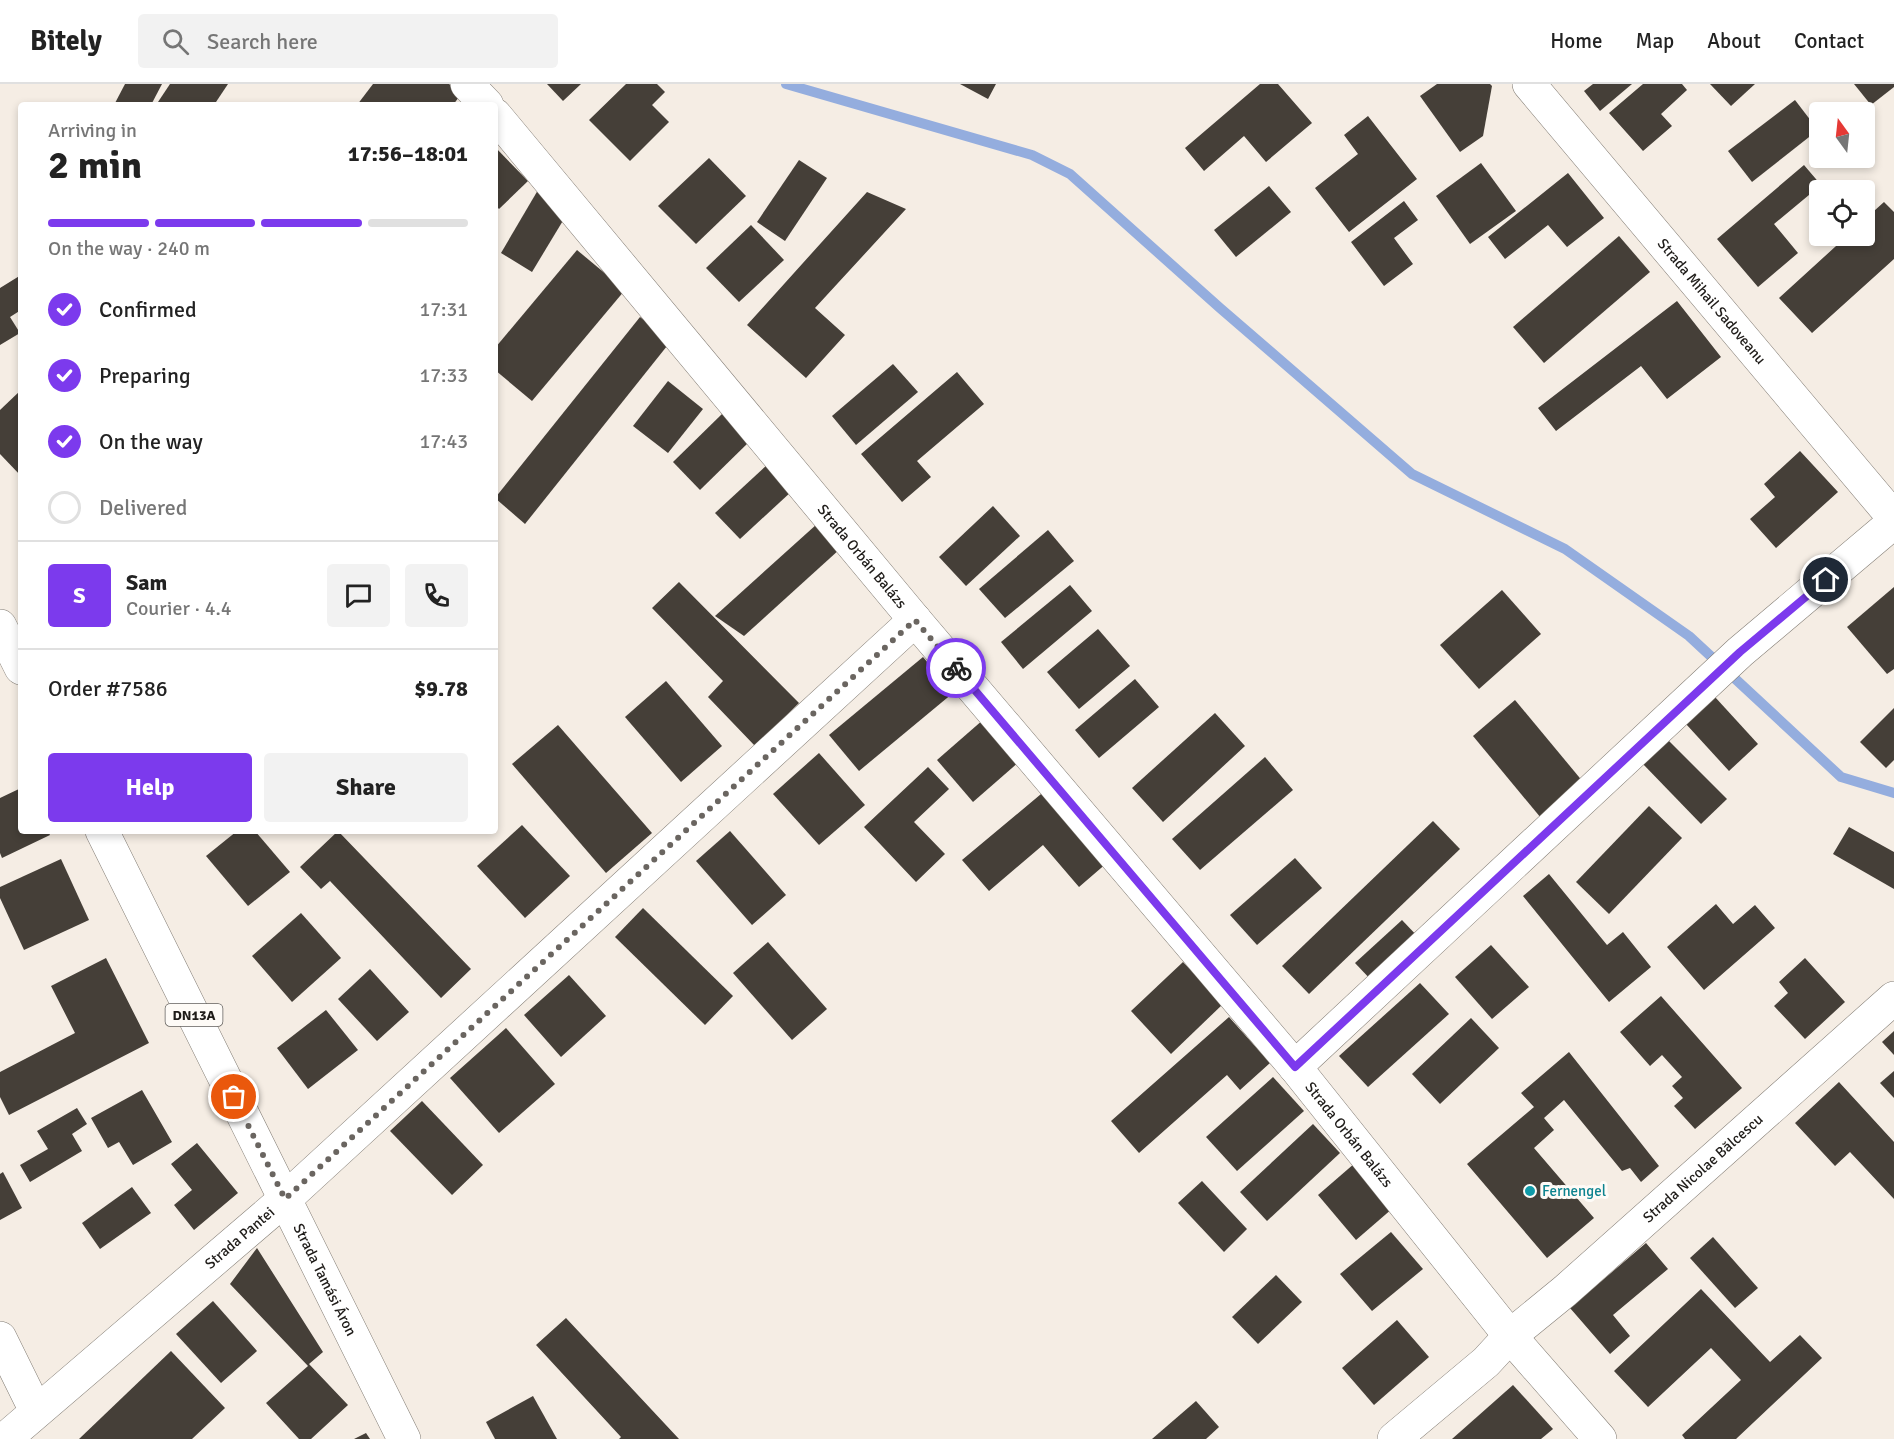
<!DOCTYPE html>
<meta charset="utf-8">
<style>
:root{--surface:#fff;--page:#f2f2f2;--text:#222;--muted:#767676;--line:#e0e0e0;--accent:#7c3aed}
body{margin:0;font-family:Signika,sans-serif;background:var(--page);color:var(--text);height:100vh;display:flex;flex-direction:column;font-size:22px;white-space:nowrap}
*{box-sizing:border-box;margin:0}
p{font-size:20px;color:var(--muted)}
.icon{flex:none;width:33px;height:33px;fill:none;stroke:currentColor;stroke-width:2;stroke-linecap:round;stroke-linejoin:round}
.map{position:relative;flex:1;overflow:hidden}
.details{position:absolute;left:18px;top:18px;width:480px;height:732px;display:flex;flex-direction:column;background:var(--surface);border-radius:6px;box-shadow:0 3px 9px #0003}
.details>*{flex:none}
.needle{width:39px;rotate:345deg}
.tools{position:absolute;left:1809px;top:18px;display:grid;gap:12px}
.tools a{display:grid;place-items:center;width:66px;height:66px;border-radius:6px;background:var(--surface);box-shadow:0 3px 9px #0003;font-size:30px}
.pin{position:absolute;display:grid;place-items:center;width:51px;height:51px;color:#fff;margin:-26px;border:3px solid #fff;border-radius:50%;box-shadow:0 2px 6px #0007}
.courier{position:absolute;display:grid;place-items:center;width:60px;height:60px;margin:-30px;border:4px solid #7c3aed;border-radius:50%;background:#fff;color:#222;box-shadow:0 2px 8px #0007}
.headline em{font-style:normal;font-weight:700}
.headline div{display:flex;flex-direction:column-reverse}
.headline{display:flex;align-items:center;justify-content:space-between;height:102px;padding:0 30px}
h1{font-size:39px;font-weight:700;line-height:45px}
.bar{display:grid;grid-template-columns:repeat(4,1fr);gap:9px 6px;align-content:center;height:72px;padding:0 30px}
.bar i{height:8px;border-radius:4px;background:var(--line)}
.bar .current{background:var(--accent)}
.bar p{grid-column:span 4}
.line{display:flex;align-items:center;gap:15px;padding:0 30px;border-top:2px solid var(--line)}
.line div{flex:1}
.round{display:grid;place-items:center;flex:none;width:63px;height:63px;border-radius:6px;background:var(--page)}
ol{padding:0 30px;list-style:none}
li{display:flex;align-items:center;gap:18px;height:66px}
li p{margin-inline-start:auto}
li .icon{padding:6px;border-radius:50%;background:var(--accent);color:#fff;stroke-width:4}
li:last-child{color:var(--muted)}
li i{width:33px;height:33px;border:3px solid var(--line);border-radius:50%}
.primary-button{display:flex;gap:12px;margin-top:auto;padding:12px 30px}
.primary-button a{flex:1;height:69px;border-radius:6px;background:var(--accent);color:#fff;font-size:24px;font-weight:700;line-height:69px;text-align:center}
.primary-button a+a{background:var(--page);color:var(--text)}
header{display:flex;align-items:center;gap:36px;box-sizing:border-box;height:84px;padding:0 30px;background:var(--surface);border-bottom:2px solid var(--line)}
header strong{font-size:28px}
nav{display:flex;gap:33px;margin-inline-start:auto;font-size:21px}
.search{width:420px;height:54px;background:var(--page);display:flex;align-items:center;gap:15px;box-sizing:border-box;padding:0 21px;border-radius:6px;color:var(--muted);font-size:22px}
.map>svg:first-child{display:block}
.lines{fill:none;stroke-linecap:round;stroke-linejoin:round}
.stream{stroke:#94adde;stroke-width:10}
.building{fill:#453f38}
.minor-casing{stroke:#837d75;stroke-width:34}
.tertiary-casing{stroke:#837d75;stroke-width:34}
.secondary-casing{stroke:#837d75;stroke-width:34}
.primary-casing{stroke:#837d75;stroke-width:34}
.minor{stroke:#fff;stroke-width:33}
.tertiary{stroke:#fff;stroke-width:33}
.secondary{stroke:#fff;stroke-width:33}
.primary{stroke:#fff;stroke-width:33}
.done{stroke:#6a6560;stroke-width:6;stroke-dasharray:0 10.8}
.route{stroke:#7c3aed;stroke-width:8}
.culture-dot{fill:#0f9aa8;stroke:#fefbf7;stroke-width:2}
.labels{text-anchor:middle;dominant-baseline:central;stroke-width:6;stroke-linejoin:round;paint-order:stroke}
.shield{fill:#fefbf7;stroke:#625f5c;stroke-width:1.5}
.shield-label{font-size:14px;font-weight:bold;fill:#1f1c19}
.street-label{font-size:15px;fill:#1f1c19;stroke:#fefbf7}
.culture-label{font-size:15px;fill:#0d838f;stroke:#fefbf7;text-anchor:start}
</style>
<header>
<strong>Bitely</strong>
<div class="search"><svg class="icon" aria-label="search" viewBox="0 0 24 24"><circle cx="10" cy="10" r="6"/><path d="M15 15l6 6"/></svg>Search here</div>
<nav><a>Home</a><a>Map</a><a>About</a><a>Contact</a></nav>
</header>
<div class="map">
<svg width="1894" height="1355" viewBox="0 0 1894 1355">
<rect width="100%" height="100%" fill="#f5ede4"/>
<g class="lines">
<!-- stream -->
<polyline class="stream" points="786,0 1032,71 1070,90 1220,224 1412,390 1565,465 1689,552 1841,693 1894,709"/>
</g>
<!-- building -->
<g class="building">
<polygon points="125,0 162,0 151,21 114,21"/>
<polygon points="170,0 228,0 214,21 156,21"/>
<polygon points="373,0 449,0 462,9 453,21 357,21"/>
<polygon points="547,0 581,0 563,17"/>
<polygon points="626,0 657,0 665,8 652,21 669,38 630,77 589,36"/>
<polygon points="960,0 996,0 988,15"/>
<polygon points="1260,0 1278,0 1312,39 1266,78 1244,52 1204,87 1185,64"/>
<polygon points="1437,0 1490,0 1492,2 1483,52 1460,68 1420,12"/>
<polygon points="1593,0 1632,0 1600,27 1584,7"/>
<polygon points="1643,0 1682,0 1687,6 1661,30 1672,42 1643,67 1609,29"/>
<polygon points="1710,0 1755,0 1731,22"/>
<polygon points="1854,0 1894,0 1894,3 1871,21"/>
<polygon points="1795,16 1818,46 1752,98 1728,67"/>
<polygon points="1368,32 1417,95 1349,148 1315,104 1358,70 1344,51"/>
<polygon points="495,63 528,97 499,125 495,121"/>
<polygon points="709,74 746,112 696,160 658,122"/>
<polygon points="799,76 827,94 785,157 757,138"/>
<polygon points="1481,79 1516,127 1470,160 1436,112"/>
<polygon points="1804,81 1821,101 1774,140 1798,169 1758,203 1717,155"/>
<polygon points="1568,89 1604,134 1567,163 1548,141 1505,175 1488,153"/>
<polygon points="1269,102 1291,128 1236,173 1214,146"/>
<polygon points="538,106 570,125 532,188 501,169"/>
<polygon points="867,108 906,125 815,224 845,251 806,294 747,241"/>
<polygon points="1404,117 1418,136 1394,154 1413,180 1384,202 1351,158"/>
<polygon points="1884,118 1894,128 1894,175 1812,249 1779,214 1847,152 1864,152 1864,136"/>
<polygon points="751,141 784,176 739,218 706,184"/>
<polygon points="1619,152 1650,188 1544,279 1513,243"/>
<polygon points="577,166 625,206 532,317 495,286 495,264"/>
<polygon points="21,191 21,226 10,233 20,249 0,261 0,204"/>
<polygon points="1677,217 1721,273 1667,315 1641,282 1556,347 1538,324"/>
<polygon points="640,233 671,257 525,440 495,414"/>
<polygon points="893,280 918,308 856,361 832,332"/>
<polygon points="957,288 984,320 917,377 931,393 902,418 861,370"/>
<polygon points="668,297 703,325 668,369 633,342"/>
<polygon points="21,306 21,392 0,370 0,326"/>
<polygon points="723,329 750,357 700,406 673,378"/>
<polygon points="1800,367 1838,408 1776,464 1750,435 1775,413 1764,400"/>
<polygon points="768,380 792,407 740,455 715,429"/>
<polygon points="993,422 1020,452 966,502 939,473"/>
<polygon points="817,440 840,465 744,552 715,532"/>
<polygon points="1048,446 1074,477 1005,534 979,505"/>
<polygon points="679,498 799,619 755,662 708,613 723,597 652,524"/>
<polygon points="1070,501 1092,527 1023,585 1001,558"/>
<polygon points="1894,503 1894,585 1887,590 1847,543"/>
<polygon points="1502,506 1541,550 1479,605 1440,561"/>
<polygon points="1098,545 1130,582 1079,625 1047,588"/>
<polygon points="923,573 953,609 859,687 829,651"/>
<polygon points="1135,595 1159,623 1099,674 1075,646"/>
<polygon points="666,597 722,662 681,698 625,633"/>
<polygon points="1715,613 1758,660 1729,687 1686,640"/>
<polygon points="1515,616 1584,699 1541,734 1473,652"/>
<polygon points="1894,624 1894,676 1886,684 1860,658"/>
<polygon points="1215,629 1245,662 1163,738 1132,704"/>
<polygon points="984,635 1020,677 973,718 937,676"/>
<polygon points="558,641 652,749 606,789 512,680"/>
<polygon points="1667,655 1727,715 1701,740 1642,679"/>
<polygon points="819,669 865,721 819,761 773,710"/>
<polygon points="1265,673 1293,706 1200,786 1172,755"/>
<polygon points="928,683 949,705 914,738 945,770 916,798 864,743"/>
<polygon points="21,704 21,747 48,747 50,751 2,774 0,769 0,714"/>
<polygon points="1047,705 1108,778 1079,803 1043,761 989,807 962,776"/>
<polygon points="1649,722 1682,754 1609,830 1576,798"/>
<polygon points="1433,737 1460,765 1309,910 1282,882"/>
<polygon points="522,741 570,792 525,834 477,782"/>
<polygon points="1849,743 1894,768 1894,805 1833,770"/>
<polygon points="237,747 255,747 290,788 248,822 206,772"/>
<polygon points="338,747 471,885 441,914 330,797 321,805 300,783"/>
<polygon points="730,747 786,811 752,841 696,777"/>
<polygon points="1295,774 1322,804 1257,861 1230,831"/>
<polygon points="61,775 89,836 24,866 0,814 0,803"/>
<polygon points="1549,790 1607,861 1623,848 1651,883 1609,918 1523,812"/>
<polygon points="1716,820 1733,840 1755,821 1775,844 1704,906 1667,863"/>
<polygon points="643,824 733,912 705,941 615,853"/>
<polygon points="301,829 341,874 292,918 252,872"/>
<polygon points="1402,836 1420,855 1373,898 1355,879"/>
<polygon points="768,858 827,925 792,956 733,889"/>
<polygon points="1491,861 1529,903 1492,935 1455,893"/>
<polygon points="106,874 149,959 9,1031 0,1013 0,988 75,949 51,902"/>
<polygon points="1805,874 1845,918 1805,955 1774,922 1788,909 1779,898"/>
<polygon points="1183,878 1223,920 1171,970 1131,927"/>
<polygon points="370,885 409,928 377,957 338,915"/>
<polygon points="569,891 606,932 561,973 524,931"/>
<polygon points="1420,899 1449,930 1368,1003 1339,972"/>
<polygon points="1661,912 1742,1004 1695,1045 1674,1022 1683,1014 1672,1002 1682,993 1662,971 1650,982 1620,948"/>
<polygon points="326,926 358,966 308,1005 277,964"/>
<polygon points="1229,933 1270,979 1240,1006 1227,991 1139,1069 1111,1037"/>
<polygon points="1471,934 1499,964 1440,1020 1412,990"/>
<polygon points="506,944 555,1000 499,1049 450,994"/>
<polygon points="1894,947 1894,971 1882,958"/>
<polygon points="1569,968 1659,1082 1641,1098 1630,1084 1622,1087 1564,1016 1544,1034 1554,1046 1534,1064 1594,1134 1547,1174 1467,1080 1534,1023 1521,1009"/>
<polygon points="1894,987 1894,1014 1880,999"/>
<polygon points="1273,993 1304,1027 1237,1087 1206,1053"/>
<polygon points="1839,998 1894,1058 1894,1115 1850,1068 1835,1082 1795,1039"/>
<polygon points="142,1006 172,1058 133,1081 119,1058 108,1064 91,1034"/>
<polygon points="422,1017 483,1081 452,1111 390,1047"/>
<polygon points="77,1024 87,1040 72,1050 82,1067 30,1098 20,1081 48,1065 37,1047"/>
<polygon points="1313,1040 1340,1069 1267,1137 1240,1108"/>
<polygon points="197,1059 238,1109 194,1146 174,1121 192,1106 171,1080"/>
<polygon points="1355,1079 1393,1124 1356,1156 1318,1111"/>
<polygon points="3,1088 22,1124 0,1136 0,1090"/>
<polygon points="1202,1097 1247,1145 1224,1168 1178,1119"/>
<polygon points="132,1103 151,1129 100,1165 82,1139"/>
<polygon points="1391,1148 1423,1185 1372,1227 1340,1190"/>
<polygon points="1713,1153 1758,1204 1735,1224 1690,1174"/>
<polygon points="1646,1159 1668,1185 1613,1231 1630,1252 1610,1270 1570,1224"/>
<polygon points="257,1164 323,1268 309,1280 348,1321 311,1355 299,1355 266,1319 308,1282 230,1200"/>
<polygon points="1276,1191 1302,1218 1258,1260 1232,1233"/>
<polygon points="1701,1205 1770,1278 1800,1251 1822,1274 1736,1355 1685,1355 1682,1351 1741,1296 1711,1264 1648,1323 1614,1287"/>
<polygon points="213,1217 257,1267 221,1299 176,1250"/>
<polygon points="566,1234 679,1355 619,1355 621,1353 536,1261"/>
<polygon points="1397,1236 1429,1273 1374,1321 1342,1284"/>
<polygon points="171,1267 225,1324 192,1355 79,1355"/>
<polygon points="1513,1301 1553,1345 1541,1355 1452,1355"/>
<polygon points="533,1312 557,1355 495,1355 486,1338"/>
<polygon points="1196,1317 1219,1343 1206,1355 1152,1355"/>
<polygon points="366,1349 370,1355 354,1355"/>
</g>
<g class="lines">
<!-- minor casing -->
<g class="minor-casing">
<g id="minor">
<path id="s1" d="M1529 0 1894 434"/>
<polyline points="1295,983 1740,568 1894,438"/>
<polyline points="285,1115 915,536"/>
<polyline points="0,1254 36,1327"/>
</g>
</g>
<!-- tertiary casing -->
<g class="tertiary-casing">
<g id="tertiary">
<path id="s2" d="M5 1355 285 1115"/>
</g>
</g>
<!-- secondary casing -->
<g class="secondary-casing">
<g id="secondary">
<polyline points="467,0 487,21"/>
<path id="s3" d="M495 31 915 536 1295 983 1510 1252 1600 1355"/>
<path id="s4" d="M1394 1355 1486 1278 1510 1252 1565 1207 1894 914"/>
</g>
</g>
<!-- primary casing -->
<g class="primary-casing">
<g id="primary">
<polyline points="0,542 21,584"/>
<path id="s5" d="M102 747 404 1355"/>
</g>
</g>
<!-- minor -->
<use href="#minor" class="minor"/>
<!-- tertiary -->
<use href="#tertiary" class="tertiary"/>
<!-- secondary -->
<use href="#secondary" class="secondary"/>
<!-- primary -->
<use href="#primary" class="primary"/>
</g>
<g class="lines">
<!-- done -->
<polyline class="done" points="234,1013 285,1115 915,536 956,584"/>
<!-- route -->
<polyline class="route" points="956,584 1295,983 1740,568 1826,496"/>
</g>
<!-- markers -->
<circle class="culture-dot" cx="1530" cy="1107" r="6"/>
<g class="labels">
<!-- shield labels -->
<rect class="shield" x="165.5" y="920" width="57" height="22" rx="4.5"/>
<g class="shield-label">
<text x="194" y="931">DN13A</text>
</g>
<!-- street labels -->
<g class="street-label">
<text stroke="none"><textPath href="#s1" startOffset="284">Strada Mihail Sadoveanu</textPath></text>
<text stroke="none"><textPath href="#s3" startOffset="574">Strada Orbán Balázs</textPath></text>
<text stroke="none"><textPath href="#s3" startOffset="1330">Strada Orbán Balázs</textPath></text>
<text stroke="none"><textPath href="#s4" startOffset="411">Strada Nicolae Bălcescu</textPath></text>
<text stroke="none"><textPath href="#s2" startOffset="309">Strada Pantei</textPath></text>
<text stroke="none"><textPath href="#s5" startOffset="501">Strada Tamási Áron</textPath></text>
</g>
<!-- culture labels -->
<g class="culture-label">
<text x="1542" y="1107">Fernengel</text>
</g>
</g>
</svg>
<div class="tools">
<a><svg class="needle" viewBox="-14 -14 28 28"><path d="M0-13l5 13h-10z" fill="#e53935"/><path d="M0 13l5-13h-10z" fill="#767676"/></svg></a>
<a><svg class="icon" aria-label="locate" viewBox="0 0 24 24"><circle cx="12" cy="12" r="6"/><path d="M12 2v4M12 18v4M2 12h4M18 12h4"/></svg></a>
</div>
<div class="pin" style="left:234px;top:1013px;background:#ea580c"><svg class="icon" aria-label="bag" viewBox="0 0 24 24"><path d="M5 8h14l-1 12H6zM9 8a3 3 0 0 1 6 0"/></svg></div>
<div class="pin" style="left:1826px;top:496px;background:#1f2937"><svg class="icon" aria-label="home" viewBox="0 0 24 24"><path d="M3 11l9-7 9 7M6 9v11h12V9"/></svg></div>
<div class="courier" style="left:956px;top:584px"><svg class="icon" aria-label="bike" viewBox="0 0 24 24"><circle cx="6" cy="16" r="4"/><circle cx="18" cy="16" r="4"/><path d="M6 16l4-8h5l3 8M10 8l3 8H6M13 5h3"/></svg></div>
<section class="details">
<div class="headline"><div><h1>2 min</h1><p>Arriving in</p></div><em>17:56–18:01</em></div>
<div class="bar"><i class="current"></i><i class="current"></i><i class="current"></i><i></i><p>On the way · 240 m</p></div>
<ol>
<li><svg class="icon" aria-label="check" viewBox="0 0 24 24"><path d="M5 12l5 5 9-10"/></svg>Confirmed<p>17:31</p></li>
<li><svg class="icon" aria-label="check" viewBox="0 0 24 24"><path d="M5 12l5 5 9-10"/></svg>Preparing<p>17:33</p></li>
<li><svg class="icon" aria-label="check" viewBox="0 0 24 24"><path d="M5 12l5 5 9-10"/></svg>On the way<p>17:43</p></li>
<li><i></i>Delivered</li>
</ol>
<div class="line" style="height:108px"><b class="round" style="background:var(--accent);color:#fff">S</b><div><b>Sam</b><p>Courier · 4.4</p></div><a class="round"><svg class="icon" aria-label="chat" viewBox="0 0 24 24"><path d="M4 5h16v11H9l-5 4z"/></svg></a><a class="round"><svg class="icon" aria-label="phone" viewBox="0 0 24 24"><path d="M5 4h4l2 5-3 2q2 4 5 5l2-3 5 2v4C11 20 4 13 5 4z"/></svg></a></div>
<div class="line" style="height:78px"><div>Order #7586</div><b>$9.78</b></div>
<div class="primary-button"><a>Help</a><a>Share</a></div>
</section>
</div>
